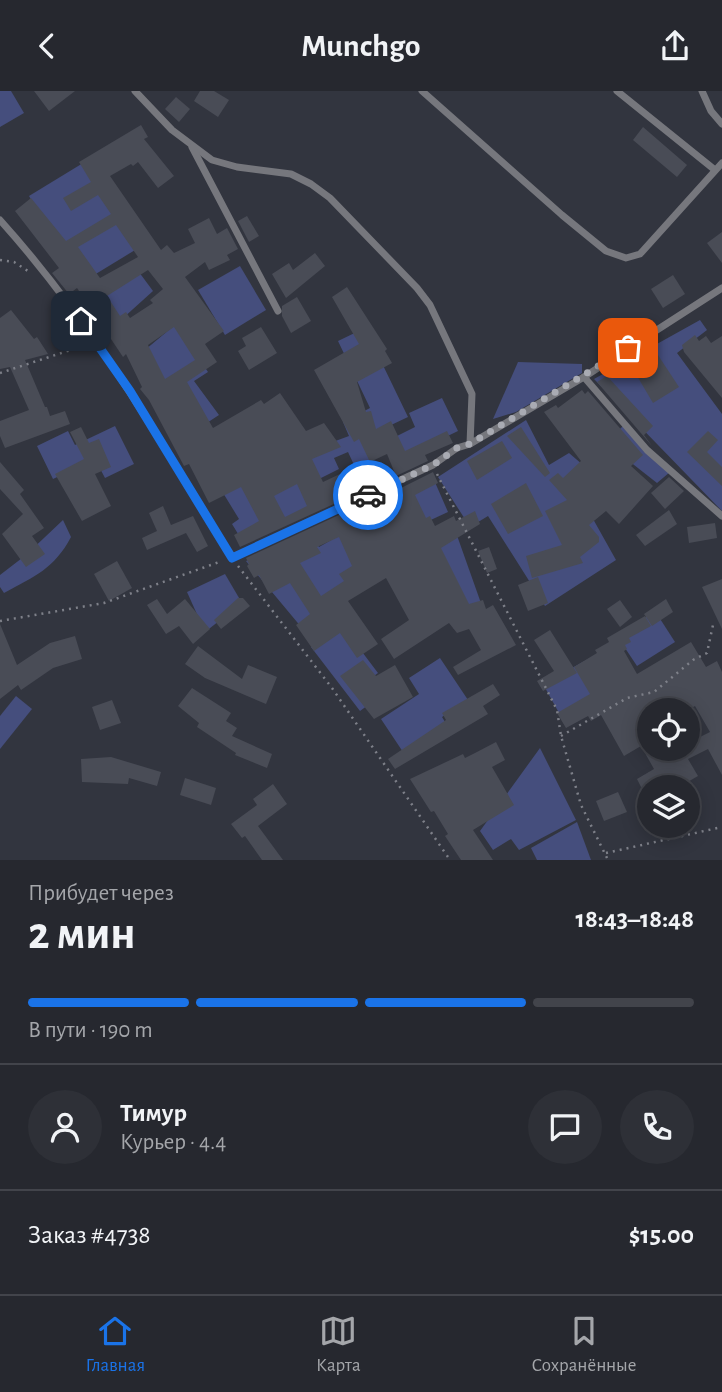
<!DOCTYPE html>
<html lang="ru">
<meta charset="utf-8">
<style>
:root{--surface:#26282f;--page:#2e3037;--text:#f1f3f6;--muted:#a4a6aa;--line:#42444b;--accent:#1a73e8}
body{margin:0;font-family:"Alegreya Sans",sans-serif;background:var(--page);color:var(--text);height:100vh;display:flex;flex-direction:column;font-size:26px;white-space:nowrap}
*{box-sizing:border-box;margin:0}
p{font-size:23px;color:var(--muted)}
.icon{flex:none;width:38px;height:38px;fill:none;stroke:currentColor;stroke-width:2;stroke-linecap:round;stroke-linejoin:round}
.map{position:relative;height:769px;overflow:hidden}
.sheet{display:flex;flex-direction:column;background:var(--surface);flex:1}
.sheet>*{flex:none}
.tools{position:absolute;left:637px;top:607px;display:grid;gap:14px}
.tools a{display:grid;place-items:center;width:63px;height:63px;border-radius:50%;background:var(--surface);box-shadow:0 4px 18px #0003,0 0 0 2px var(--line);font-size:35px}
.pin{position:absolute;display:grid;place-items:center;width:60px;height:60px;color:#fff;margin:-30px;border-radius:14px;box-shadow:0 4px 10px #0006}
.courier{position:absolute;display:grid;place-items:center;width:70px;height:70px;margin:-35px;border:5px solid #1a73e8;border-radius:50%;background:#fff;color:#222;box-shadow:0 2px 9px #0007}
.headline em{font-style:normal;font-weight:700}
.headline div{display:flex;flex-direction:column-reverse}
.headline{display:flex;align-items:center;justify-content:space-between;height:119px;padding:0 28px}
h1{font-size:46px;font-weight:700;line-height:52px}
.bar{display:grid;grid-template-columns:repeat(4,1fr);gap:10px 7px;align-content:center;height:84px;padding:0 28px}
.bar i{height:9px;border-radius:5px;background:var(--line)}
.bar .selected{background:var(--accent)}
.bar p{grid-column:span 4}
.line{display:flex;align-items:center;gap:18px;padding:0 28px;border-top:2px solid var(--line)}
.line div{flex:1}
.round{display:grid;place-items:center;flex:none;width:74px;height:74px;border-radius:37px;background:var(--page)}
header{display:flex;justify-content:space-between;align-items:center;height:91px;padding:0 28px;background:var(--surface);font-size:32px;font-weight:700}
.tab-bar{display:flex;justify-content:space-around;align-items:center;height:98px;border-top:2px solid var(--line);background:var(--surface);font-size:19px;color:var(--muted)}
.tab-bar a{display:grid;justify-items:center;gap:4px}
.tab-bar .selected{color:var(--accent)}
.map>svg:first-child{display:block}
.green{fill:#454e7d}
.building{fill:#494c56;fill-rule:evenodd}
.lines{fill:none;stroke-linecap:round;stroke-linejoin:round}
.path{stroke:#7e8089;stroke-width:2.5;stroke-dasharray:2 5;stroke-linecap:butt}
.service{stroke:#76777d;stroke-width:7}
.done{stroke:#a9abb3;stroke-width:7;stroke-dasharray:0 12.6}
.route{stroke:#1a73e8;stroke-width:9}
</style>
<header><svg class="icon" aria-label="back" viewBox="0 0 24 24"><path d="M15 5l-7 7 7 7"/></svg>Munchgo<svg class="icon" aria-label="share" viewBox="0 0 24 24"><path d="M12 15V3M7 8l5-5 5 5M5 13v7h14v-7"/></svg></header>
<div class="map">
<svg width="722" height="769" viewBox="0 0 722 769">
<rect width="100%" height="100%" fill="#32353f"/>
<!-- green -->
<g class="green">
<polygon points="0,0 11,0 24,22 0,36"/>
<polygon points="88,69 140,156 81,192 29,105"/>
<polygon points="133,173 153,200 122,228 97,201"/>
<polygon points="240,175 266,219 225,244 198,199"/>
<polygon points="700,229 707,239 677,262 722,323 722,420 594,288"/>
<polygon points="176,233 208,281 194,290 219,324 190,343 139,264"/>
<polygon points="365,237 408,326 370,344 380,364 355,376 348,361 334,367 339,378 313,391 323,413 285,431 259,378 349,345 343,331 370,317 338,250"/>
<polygon points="518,271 582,273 582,282 516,321 493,328"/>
<polygon points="442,307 458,340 392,372 383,352 415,336 409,322"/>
<polygon points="526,329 549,374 569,362 583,374 623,335 670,381 657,392 629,370 588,419 616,469 545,515 488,425 470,436 438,386"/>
<polygon points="115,335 134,373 105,387 95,368 53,388 37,355 68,340 75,354"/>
<polygon points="241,385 272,433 243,451 232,433 239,428 220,397"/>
<polygon points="434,389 448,421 407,440 393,408"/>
<path d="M63 429 71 446C54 478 35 485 4 502L0 496V484L26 464Z"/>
<polygon points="454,436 482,515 472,532 454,538 422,447"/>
<polygon points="311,443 319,456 340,444 353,468 358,494 302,537 246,470"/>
<polygon points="225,483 242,512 205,541 187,501"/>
<polygon points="655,520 675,551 637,575 617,545"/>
<polygon points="341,533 378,582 367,590 379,606 360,620 311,556"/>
<polygon points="440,567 468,609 442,626 448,636 405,664 381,628 419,603 409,587"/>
<polygon points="590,567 611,604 564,631 543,593"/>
<polygon points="16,605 32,618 0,658 0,625"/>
<polygon points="540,657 576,729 519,759 511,748 493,759 480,740"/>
<polygon points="577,731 591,769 537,769 531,757"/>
</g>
<!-- building -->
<g class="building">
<polygon points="34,0 75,0 49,20"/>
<polygon points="200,0 214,0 229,9 218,26 194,10"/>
<polygon points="176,6 190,18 179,31 165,18"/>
<path d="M141 34 148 46 144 48 174 85 158 97 138 71 133 75 131 73 110 85 161 159 167 154 174 162 195 152 188 138 209 127 217 143 227 137 238 158 227 164 230 169 209 179 205 171 185 186 224 240 205 253 217 271 187 291 213 337 261 309 264 313 280 302 306 340 324 332 341 356 312 368 323 391 340 383 349 406 240 456 234 444 259 430 241 396 209 412 189 373 184 375 149 309 140 298 142 296 126 263 123 266 77 197 69 203 52 182 59 177 15 120 31 107 66 150 111 123 98 104 71 120 63 107 91 91 79 71ZM116 134 138 166 100 187 78 156ZM148 179 163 198 150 209 153 212 130 227 126 221 120 225 107 205ZM174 236 195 269 165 288 148 254ZM297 393 307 415 285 426 274 405Z"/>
<polygon points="643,36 687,74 677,86 633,49"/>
<polygon points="247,125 259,145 249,151 238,130"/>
<polygon points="722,141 722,172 707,152"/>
<polygon points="315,162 325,175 286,207 272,183 289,172 293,179"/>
<polygon points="673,184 685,203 663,217 651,198"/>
<polygon points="347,196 387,258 385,260 392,272 357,291 366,321 371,320 376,338 391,330 405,360 447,340 453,352 425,364 428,370 396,385 387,363 370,371 359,348 354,351 314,279 359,253 332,206"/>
<polygon points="297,206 311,230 291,242 282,225 282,215"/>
<polygon points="11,219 34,248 37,246 48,263 25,269 45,316 47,316 50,325 65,320 70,333 5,357 0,345 0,330 29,319 10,276 0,278 0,227"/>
<polygon points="261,236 277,262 249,279 238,260 246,255 242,247"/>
<polygon points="695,244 699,250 706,245 711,252 722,245 722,307 684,261 682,254"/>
<polygon points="654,258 679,296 653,312 630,273"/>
<polygon points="607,285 653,335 644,344 652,355 597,291"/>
<polygon points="582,299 585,303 588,300 643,364 631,375 653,395 619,433 606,420 589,434 599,446 599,451 580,466 583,472 532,487 526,465 562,454 545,420 567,409 549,389 558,382 563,387 581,370 544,321 556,314 558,317"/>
<polygon points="81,336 89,352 99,348 111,376 95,383 111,415 82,430 55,383 84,368 70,341"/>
<polygon points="521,336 550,382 545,386 507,345"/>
<polygon points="708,340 718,349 707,361 722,376 722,395 687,361"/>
<polygon points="502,350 512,367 477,389 467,370"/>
<polygon points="0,371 24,399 20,403 44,437 32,445 45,463 26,476 2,443 23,423 0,398"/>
<path d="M433 381 438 392 415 404 426 427 430 425 435 435 454 425 456 430 475 420 480 433 441 457 469 513 483 509 486 518 493 514 516 554 458 584 453 576 481 559 469 538 457 542 449 532 394 568 381 548 409 529 386 487 348 510 378 553 357 567 340 542 314 560 296 534 310 523 290 492 269 503 259 484 254 487 247 475 249 473 246 467 354 417 357 424 363 422 365 425 391 413 387 404ZM339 446 352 475 339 483 344 490 321 505 300 472 321 462 317 456Z"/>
<polygon points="669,386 684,400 665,418 651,402"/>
<polygon points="526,392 543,425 508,443 491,413"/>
<polygon points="163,415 171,434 193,425 208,455 197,461 186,442 147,459 142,447 157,440 149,422"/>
<polygon points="669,419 677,433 645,455 636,444"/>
<polygon points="715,432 717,447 689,452 687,436"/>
<polygon points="489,456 497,478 487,482 478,460"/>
<polygon points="117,470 132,497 109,510 94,483"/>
<polygon points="538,486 548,512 528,520 518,494"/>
<polygon points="722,488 722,538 702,496"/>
<polygon points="238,507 243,507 250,515 221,538 214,529"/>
<polygon points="157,508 167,523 185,508 210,538 193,553 179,535 166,543 147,514"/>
<polygon points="666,508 673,521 652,535 644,523"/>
<polygon points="620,509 632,526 620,536 607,518"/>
<path d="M645 525 651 535 629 547 631 551 625 554 627 558 624 560 637 583 691 551 706 576 717 570 722 581V684L708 658 688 668 698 685 679 696H641L637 688 654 678 641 655 624 665 601 624 591 630 588 625 566 637 557 622 590 603 574 576 597 562 595 559 609 551 607 547ZM695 615 710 641 688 652V658H649V620H686Z"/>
<polygon points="0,533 17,574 50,552 75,545 82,568 53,577 21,599 18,594 0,608"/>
<polygon points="550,539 577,582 543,600 537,590 554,580 534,549"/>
<polygon points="198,555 242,588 248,574 277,586 266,613 205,587 185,573"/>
<polygon points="363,569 376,585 395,574 413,606 374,628 340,585"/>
<polygon points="493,593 500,604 483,615 488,623 395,678 388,668 446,629 442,622"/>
<polygon points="192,597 231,622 226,630 237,637 232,645 272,663 267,677 235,664 236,662 197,636 199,632 178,615"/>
<polygon points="112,609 121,632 100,639 92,616"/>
<polygon points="496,651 505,669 492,676 514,714 473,739 493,769 461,769 445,745 448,743 434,720 431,721 410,688 463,663 465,667 475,662"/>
<polygon points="111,666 161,681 157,695 129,687 128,693 82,691 81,668"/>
<polygon points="185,687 216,697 211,714 180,704"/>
<polygon points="273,693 287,713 258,735 283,769 262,769 245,745 242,747 231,733 257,714 253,708"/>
<polygon points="618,701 627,721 604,730 596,710"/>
</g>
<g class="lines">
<!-- path -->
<g class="path">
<polyline points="0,169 14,171 28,180"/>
<polyline points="0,282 83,255"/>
<polyline points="437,383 557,619 561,645 581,714 608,769"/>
<polyline points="238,475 332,597 450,769"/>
<polyline points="0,530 104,512 222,470"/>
<polyline points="561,645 627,607 654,601 693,569 707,562 713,534"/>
<polyline points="606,762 722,736"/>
</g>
<!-- service -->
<g class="service">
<polyline points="135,0 172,39 212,69 237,76 291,83 311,93 330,107 417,197 430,214 472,303 470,353 584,286"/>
<polyline points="422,0 562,124 606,160 626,167 640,163 722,72"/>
<polyline points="617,0 715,79"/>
<polyline points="702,0 711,20 722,33"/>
<polyline points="192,56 278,220"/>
<path d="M0 129C92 231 161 350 232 467L433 374 457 357 470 353"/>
<polyline points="722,197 584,286 647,359 722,425"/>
</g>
</g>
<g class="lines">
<!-- done -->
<polyline class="done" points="368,404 433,374 457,357 470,353 628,257"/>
<!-- route -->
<polyline class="route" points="81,230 130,300 232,467 368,404"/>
</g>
</svg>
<div class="tools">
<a><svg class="icon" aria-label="locate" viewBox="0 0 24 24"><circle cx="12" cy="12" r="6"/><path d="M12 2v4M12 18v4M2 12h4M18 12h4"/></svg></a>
<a><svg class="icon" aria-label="layers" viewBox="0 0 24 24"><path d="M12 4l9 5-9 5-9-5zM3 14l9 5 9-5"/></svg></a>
</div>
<div class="pin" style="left:628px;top:257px;background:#ea580c"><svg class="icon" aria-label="bag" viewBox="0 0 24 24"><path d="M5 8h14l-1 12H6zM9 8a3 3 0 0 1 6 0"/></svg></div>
<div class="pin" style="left:81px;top:230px;background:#1f2937"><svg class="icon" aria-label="home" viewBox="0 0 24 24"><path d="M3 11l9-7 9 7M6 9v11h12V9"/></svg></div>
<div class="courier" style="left:368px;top:404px"><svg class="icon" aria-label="car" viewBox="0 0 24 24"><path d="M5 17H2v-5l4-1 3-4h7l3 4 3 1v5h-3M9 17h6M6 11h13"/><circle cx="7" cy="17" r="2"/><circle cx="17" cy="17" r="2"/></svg></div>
</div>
<section class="sheet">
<div class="headline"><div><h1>2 мин</h1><p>Прибудет через</p></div><em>18:43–18:48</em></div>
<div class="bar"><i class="selected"></i><i class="selected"></i><i class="selected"></i><i></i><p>В пути · 190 m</p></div>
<div class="line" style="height:126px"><a class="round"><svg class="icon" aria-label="person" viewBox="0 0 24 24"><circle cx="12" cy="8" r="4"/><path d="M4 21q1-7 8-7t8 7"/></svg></a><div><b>Тимур</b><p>Курьер · 4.4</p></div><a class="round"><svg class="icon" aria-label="chat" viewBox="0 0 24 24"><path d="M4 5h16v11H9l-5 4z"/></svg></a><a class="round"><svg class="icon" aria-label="phone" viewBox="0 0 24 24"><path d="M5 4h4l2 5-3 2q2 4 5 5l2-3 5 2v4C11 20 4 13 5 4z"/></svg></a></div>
<div class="line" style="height:91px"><div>Заказ #4738</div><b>$15.00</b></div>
</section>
<nav class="tab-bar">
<a class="selected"><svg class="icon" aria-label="home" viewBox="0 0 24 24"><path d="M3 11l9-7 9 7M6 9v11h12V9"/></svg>Главная</a>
<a><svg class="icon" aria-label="map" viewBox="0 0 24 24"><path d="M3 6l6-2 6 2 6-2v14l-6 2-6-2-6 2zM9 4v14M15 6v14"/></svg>Карта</a>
<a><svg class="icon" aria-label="saved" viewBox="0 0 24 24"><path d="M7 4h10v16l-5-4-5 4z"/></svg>Сохранённые</a>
</nav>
